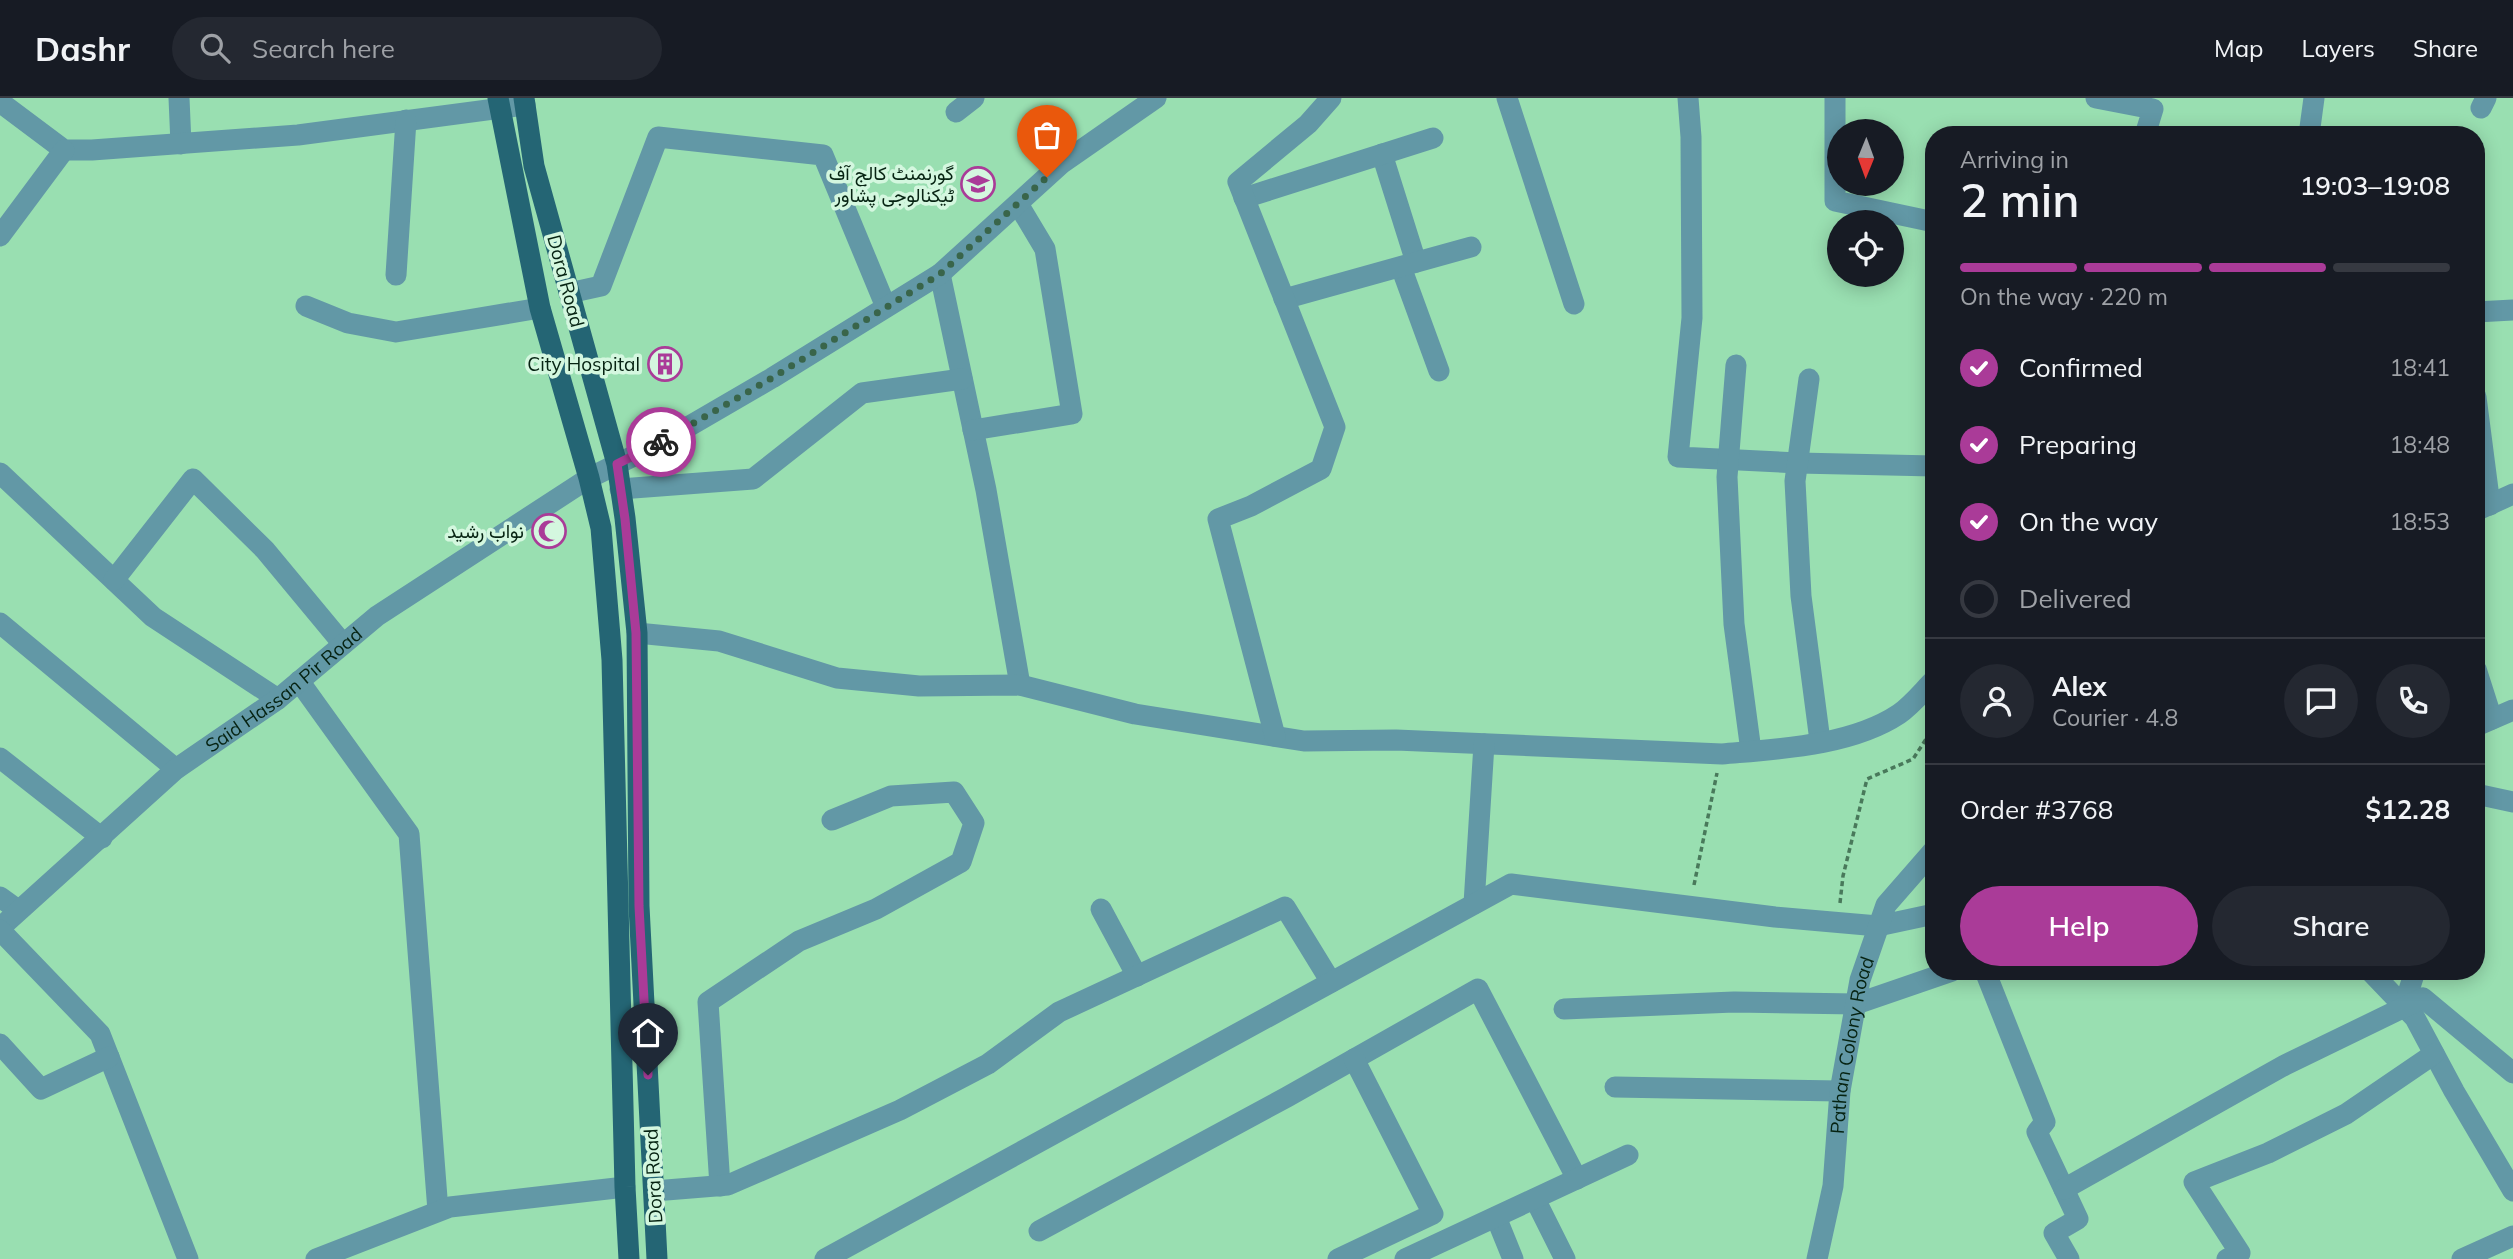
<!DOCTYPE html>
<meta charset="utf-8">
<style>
:root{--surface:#171b24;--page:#242831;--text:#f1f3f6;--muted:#9ea1a6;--line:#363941;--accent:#aa3b98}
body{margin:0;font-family:Mulish,Vazirmatn,sans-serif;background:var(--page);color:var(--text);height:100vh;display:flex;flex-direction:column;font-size:26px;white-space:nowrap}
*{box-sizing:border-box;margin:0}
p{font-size:23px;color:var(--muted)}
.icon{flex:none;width:38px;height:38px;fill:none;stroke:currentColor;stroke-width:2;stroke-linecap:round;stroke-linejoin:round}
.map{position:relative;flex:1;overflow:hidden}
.drawer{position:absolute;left:1925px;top:28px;width:560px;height:854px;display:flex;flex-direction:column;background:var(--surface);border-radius:28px;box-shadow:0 4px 18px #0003}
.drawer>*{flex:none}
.needle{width:46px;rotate:181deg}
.buttons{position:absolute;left:1827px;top:21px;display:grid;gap:14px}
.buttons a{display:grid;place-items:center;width:77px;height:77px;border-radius:50%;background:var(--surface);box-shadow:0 4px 18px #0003;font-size:35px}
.pin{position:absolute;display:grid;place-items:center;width:60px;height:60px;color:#fff;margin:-72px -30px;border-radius:50% 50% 50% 0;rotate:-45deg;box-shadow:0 0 7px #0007}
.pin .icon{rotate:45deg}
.courier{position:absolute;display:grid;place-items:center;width:70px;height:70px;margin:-35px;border:5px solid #aa3b98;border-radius:50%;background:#fff;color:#222;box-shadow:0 2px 9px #0007}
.head em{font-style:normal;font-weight:600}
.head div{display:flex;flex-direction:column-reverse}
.head{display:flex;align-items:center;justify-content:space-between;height:119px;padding:0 35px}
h1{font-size:46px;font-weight:600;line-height:52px}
.bar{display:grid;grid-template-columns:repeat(4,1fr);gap:10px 7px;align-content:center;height:84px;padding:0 35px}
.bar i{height:9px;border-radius:5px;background:var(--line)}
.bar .active{background:var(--accent)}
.bar p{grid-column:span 4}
.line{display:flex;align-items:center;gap:18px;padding:0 35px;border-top:2px solid var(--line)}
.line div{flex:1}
.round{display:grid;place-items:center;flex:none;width:74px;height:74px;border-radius:37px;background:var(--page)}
ol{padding:0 35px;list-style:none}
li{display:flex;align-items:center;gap:21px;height:77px}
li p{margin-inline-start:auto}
li .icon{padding:7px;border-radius:50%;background:var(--accent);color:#fff;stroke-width:4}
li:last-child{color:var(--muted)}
li i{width:38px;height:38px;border:4px solid var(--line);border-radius:50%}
.primary-button{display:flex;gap:14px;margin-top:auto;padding:14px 35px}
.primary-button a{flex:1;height:80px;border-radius:42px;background:var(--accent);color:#fff;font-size:28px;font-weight:600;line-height:80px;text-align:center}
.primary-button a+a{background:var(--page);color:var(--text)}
header{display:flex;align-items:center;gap:42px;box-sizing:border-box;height:98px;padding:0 35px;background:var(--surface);border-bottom:2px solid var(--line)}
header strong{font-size:33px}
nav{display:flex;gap:38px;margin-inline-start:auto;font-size:24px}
.search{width:490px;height:63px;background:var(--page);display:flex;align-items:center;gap:18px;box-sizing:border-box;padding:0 24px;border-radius:38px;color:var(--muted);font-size:26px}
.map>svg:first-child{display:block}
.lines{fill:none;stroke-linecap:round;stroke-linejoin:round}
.path{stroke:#49795b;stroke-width:3.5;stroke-dasharray:5 3.5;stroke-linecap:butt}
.minor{stroke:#6298a6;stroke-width:21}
.major{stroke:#246574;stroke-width:21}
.done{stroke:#39654a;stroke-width:7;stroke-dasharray:0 12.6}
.route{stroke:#aa3b98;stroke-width:9}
.labels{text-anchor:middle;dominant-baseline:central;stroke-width:7;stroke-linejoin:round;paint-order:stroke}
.poi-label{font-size:19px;fill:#062312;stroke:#d4f7df;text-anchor:end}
.street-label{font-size:19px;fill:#062312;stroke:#d4f7df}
</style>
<header>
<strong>Dashr</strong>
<div class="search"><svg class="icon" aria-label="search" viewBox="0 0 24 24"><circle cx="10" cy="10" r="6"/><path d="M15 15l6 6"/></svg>Search here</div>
<nav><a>Map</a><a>Layers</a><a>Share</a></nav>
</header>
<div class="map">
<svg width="2513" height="1161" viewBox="0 0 2513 1161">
<rect width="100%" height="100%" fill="#99dfb1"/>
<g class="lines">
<!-- path -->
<g class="path">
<polyline points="1694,787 1717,675"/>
<polyline points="1840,805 1843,778 1867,681 1913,661 1934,629"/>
</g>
<!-- minor -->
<g class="minor">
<polyline points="179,0 181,46"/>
<polyline points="1507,0 1574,206"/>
<polyline points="1688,0 1691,39 1692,220 1678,359 1798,365 1934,368"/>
<polyline points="1835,0 1835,103 1934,124"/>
<polyline points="2096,0 2153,11 2145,37"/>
<polyline points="0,4 64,52 92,52 298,37 525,7"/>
<polyline points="2481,10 2486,0"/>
<polyline points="956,14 974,0"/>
<polyline points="2309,37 2314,0"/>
<polyline points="1382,56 1416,164"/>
<polyline points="1244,100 1433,40"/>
<polyline points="0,138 64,52"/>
<polyline points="1401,169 1439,273"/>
<polyline points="940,176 986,392 1020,587"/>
<polyline points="396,177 406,22"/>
<polyline points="569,195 601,188 658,39 823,57 886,209"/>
<polyline points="1284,201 1471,149"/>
<polyline points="306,208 348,225 396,234 540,210"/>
<polyline points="2476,214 2513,212"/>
<polyline points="1736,267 1727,379 1734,526 1751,653"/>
<polyline points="1809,281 1795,383 1801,498 1820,643"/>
<polyline points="2476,299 2490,407"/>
<polyline points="973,332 1072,316 1045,151 1018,106"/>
<polyline points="0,375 153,519 278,601"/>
<polyline points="620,391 753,381 862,295 962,281"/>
<polyline points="2480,411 2513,396"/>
<polyline points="114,482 193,381 265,452 343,546"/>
<polyline points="0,525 176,671"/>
<path d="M637 535 719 543 837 580 919 588 1020 587 1135 616 1304 643 1396 642 1722 656C1778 651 1851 648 1899 616 1912 607 1923 593 1934 582"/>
<polyline points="2476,571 2492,621"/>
<polyline points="299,583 409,736 438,1113"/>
<polyline points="2476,628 2513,612"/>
<polyline points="1275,638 1218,421 1251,408 1321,371 1335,329 1238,84 1308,26 1331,0"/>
<polyline points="0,660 102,740"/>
<polyline points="2476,696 2513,704"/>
<polyline points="0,799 18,812"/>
<polyline points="1474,806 1484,646"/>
<polyline points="1101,811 1137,878"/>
<path id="s1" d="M0 830 176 671 278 601 377 518 589 380 662 344 772 280 940 176 1061 66 1156 0"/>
<polyline points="0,832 100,936 188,1161"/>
<polyline points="1985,873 2045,1024 2037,1034 2078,1121 2054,1135 2069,1161"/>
<polyline points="2370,873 2415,920 2454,993 2513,1093"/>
<polyline points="2404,908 2415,873"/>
<polyline points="1564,911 1734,904 1856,906 1952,873"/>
<polyline points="0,946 41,991 109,959"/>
<polyline points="1615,989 1840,993"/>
<polyline points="720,1088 708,904 799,843 876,811 961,764 974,725 954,694 891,698 832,722"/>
<polyline points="2064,1091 2285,967 2423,900 2513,975"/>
<polyline points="654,1093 728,1087 900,1012 988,966 1059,914 1285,809 1331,884"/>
<polyline points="1535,1101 1565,1161"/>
<polyline points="1496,1119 1513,1161"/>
<polyline points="1039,1133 1287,999 1478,891 1577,1081"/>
<polyline points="316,1161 450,1109 625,1089"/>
<polyline points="825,1161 1511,786 1775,819 1878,828 1934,816"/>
<polyline points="1338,1161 1433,1116 1354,961"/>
<polyline points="1405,1161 1628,1057"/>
<path id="s2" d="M1817 1161 1833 1088 1840 993 1860 882 1886 807 1934 752"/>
<polyline points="2227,1161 2240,1155 2194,1084 2268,1055 2346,1016 2434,956"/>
<polyline points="2462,1161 2513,1138"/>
</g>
<!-- major -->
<g class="major">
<polyline points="498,0 540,210 589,380 601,430 612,562 625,1089 629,1161"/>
<polyline points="524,0 534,68 617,366 625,420 637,535 639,808 657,1161"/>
</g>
</g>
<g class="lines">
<!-- done -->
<polyline class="done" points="661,344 772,280 940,176 1047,79"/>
<!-- route -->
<polyline class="route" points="648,977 639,808 636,535 625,421 617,366 661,344"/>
</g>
<!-- icons -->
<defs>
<g id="university-ring" transform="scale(1.75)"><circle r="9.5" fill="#d4f7df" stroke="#aa3b98" stroke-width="1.5"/><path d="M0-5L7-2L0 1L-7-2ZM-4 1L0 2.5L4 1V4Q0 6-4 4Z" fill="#aa3b98"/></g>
<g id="building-ring" transform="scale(1.75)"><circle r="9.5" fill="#d4f7df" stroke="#aa3b98" stroke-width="1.5"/><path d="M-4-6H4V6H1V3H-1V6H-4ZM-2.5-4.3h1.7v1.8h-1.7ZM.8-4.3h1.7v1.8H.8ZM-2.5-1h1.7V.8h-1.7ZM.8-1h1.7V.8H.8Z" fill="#aa3b98"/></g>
<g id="mosque-ring" transform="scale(1.75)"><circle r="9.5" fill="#d4f7df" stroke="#aa3b98" stroke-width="1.5"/><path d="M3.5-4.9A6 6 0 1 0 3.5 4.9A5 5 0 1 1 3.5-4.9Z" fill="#aa3b98"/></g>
</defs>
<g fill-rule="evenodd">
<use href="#university-ring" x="978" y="86"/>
<use href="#building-ring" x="665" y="266"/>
<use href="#mosque-ring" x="549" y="433"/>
</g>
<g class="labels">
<!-- poi labels -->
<g class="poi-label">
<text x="954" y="75">گورنمنٹ کالج آف<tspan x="954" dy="22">ٹیکنالوجی پشاور</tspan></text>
<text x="640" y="266">City Hospital</text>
<text x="524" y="433">نواب رشید</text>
</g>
<!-- street labels -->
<g class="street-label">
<text transform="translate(566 183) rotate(75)">Dora Road</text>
<text stroke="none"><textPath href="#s1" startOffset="371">Said Hassan Pir Road</textPath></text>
<text stroke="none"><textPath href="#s2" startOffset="217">Pathan Colony Road</textPath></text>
<text transform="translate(653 1078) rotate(-93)">Dora Road</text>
</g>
</g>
</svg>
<div class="buttons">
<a><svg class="needle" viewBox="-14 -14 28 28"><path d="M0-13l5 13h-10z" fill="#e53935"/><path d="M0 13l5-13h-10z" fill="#9ea1a6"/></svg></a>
<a><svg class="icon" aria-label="locate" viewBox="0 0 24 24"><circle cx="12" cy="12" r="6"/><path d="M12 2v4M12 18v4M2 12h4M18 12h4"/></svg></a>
</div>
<div class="pin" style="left:1047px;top:79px;background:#ea580c"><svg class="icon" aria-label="bag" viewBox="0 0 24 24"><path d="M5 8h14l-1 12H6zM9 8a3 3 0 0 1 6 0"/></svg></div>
<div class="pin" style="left:648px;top:977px;background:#1f2937"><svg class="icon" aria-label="home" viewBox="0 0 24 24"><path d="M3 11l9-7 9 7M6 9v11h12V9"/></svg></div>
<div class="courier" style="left:661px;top:344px"><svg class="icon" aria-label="bike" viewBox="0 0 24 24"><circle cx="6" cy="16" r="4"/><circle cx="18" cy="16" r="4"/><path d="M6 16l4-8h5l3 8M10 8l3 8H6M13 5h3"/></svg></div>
<section class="drawer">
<div class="head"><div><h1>2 min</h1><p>Arriving in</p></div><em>19:03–19:08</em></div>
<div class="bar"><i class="active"></i><i class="active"></i><i class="active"></i><i></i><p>On the way · 220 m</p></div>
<ol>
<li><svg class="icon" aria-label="check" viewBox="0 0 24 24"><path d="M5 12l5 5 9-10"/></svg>Confirmed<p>18:41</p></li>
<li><svg class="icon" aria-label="check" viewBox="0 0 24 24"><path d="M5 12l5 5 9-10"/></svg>Preparing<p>18:48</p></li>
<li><svg class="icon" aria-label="check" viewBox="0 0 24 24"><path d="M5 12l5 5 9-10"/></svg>On the way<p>18:53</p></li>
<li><i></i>Delivered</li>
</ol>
<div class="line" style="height:126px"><a class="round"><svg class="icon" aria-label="person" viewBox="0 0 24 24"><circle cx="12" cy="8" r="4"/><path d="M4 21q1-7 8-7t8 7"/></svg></a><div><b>Alex</b><p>Courier · 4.8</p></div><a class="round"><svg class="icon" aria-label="chat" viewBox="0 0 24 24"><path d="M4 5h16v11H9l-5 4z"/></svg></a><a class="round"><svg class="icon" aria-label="phone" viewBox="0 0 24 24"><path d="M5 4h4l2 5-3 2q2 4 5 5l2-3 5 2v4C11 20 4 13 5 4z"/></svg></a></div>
<div class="line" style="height:91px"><div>Order #3768</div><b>$12.28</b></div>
<div class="primary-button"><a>Help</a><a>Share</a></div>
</section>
</div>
